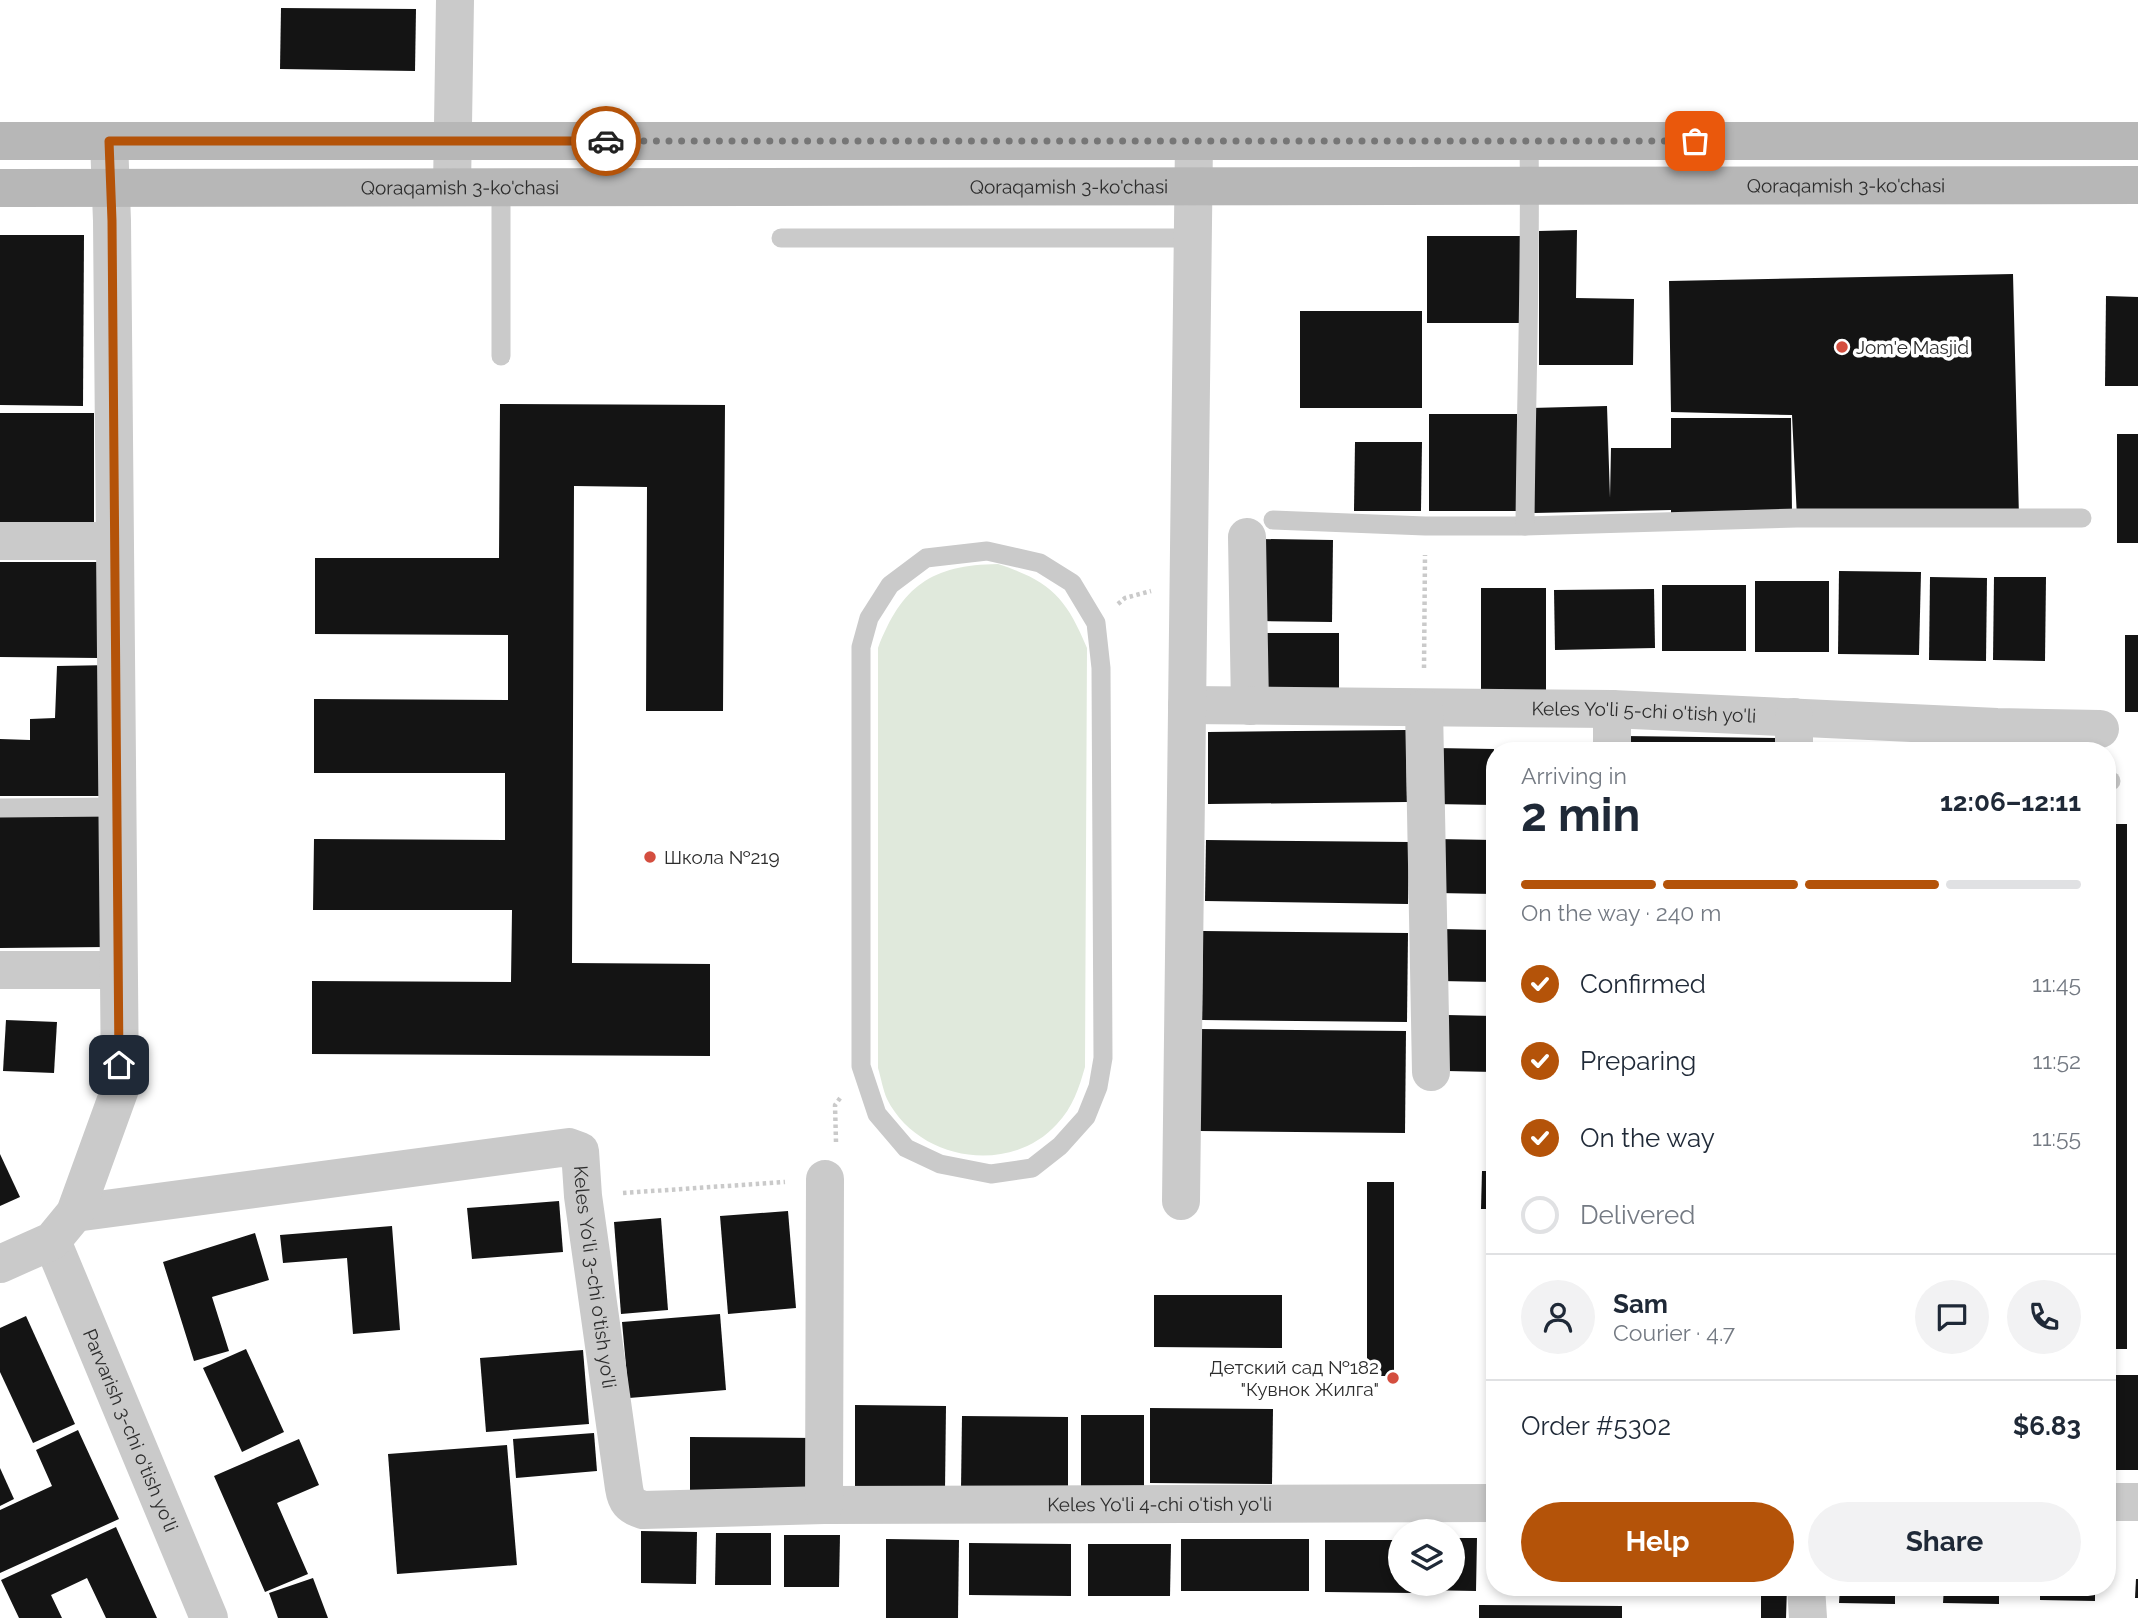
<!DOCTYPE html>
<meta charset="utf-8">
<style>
:root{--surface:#fff;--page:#f2f2f3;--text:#1f2937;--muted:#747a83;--line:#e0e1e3;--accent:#b45309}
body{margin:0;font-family:Raleway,sans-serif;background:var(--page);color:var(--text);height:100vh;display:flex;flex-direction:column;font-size:26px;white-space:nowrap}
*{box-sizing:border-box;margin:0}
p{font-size:23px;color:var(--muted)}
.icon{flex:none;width:38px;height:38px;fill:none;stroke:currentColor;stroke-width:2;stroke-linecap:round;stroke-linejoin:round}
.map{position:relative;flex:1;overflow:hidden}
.details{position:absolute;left:1486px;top:742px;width:630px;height:854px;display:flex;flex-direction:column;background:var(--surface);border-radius:28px;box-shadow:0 4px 10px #0003}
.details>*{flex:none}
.controls{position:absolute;left:1388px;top:1519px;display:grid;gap:14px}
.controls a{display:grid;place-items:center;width:77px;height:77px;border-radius:50%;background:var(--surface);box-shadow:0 4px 10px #0003;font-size:35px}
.pin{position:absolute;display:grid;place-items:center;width:60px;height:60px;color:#fff;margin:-30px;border-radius:14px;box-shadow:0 4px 10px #0006}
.courier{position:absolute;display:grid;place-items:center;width:70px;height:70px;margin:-35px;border:5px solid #b45309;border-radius:50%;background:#fff;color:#222;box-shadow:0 2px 9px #0007}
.overview em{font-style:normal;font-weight:700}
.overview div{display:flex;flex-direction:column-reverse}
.overview{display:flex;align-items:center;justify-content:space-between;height:119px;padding:0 35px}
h1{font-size:46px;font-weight:700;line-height:52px}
.bar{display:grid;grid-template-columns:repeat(4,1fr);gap:10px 7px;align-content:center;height:84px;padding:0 35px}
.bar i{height:9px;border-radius:5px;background:var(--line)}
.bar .current{background:var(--accent)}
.bar p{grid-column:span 4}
.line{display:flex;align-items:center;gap:18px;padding:0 35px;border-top:2px solid var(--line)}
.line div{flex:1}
.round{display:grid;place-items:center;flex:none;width:74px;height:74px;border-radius:37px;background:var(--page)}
ol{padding:0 35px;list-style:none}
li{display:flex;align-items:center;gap:21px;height:77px}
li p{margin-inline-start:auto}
li .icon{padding:7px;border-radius:50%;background:var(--accent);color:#fff;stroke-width:4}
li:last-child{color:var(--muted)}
li i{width:38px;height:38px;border:4px solid var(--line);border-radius:50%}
.button{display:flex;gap:14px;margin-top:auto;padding:14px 35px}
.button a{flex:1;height:80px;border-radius:42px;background:var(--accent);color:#fff;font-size:28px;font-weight:700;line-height:80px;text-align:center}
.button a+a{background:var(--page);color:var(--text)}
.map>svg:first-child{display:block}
.green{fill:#e0e9dc}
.building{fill:#141414}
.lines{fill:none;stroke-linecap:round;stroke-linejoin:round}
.path{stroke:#cacaca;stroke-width:4.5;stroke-dasharray:3.5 3.5;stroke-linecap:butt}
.service{stroke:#cacaca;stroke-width:19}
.minor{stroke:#cacaca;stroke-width:38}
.secondary{stroke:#b7b7b7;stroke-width:38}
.done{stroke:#767676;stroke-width:7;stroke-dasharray:0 12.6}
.route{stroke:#b45309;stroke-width:9}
.poi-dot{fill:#d44e3f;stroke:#fff;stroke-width:2.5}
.labels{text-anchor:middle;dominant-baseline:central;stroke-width:7;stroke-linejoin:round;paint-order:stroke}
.street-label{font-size:19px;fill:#2d2d2d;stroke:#fff}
.poi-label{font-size:19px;fill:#2d2d2d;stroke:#fff;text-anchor:start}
</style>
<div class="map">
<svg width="2138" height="1618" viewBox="0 0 2138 1618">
<rect width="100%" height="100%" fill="#fff"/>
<!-- green -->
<path class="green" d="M998 564C1050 581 1066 597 1087 648L1085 1067C1079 1088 1073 1107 1057 1124 1010 1176 918 1161 887 1099 883 1090 881 1078 878 1068V648C902 586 931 565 998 564Z"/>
<!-- building -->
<g class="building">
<polygon points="281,8 416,9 415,71 280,69"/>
<polygon points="1577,230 1576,298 1634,299 1633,365 1539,365 1539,231"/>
<polygon points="0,235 84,235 83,406 0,405"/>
<rect x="1427" y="236" width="95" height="87"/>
<polygon points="2013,274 2019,517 1797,518 1792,415 1671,412 1669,281"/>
<polygon points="2106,296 2138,297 2138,386 2105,386"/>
<rect x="1300" y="311" width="122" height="97"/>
<polygon points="500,404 725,405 723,711 646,711 647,487 574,486 572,963 710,964 710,1056 312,1054 312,981 511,982 512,910 313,910 314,839 505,840 505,773 314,773 314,699 508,700 508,635 315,634 315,558 499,558"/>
<polygon points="1607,406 1610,498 1611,448 1671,448 1671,418 1791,418 1792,514 1671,514 1671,510 1534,513 1531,408"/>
<rect x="0" y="413" width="94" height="121"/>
<rect x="1429" y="414" width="88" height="97"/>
<rect x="2117" y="434" width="21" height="109"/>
<polygon points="1355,442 1422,442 1421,511 1354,511"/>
<polygon points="1262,539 1333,540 1332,622 1261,621"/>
<polygon points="0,562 99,562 98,658 0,657"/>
<polygon points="1839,571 1921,572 1919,655 1838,654"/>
<polygon points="1930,577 1987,578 1986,661 1929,660"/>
<polygon points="1994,577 2046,577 2045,661 1993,660"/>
<rect x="1755" y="581" width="74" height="71"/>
<rect x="1662" y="585" width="84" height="66"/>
<rect x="1481" y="588" width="65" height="106"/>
<polygon points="1654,589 1655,648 1555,650 1554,590"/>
<rect x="1261" y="633" width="78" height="62"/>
<rect x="2125" y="635" width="13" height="77"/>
<polygon points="112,665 112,796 0,796 0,739 30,740 30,719 55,718 57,666"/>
<polygon points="1406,730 1407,802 1208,804 1208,732"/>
<polygon points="1625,736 1777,738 1777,751 1625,751"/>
<polygon points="1435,748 1494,749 1494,805 1434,804"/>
<polygon points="0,816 107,816 107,947 0,948"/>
<rect x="2107" y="824" width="20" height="525"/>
<polygon points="1437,839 1494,840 1494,894 1437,893"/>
<polygon points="1206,840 1409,842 1408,904 1205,901"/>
<polygon points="1441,929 1494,930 1494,982 1440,981"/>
<polygon points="1203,931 1408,933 1407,1022 1202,1020"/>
<polygon points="1447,1015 1494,1016 1494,1072 1447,1071"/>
<polygon points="6,1020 57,1022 54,1073 3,1071"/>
<polygon points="1200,1029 1406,1031 1405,1133 1199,1131"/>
<polygon points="0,1154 20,1197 0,1206"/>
<polygon points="1482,1171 1494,1171 1494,1209 1481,1209"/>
<rect x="1367" y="1182" width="27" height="194"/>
<polygon points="559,1201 563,1252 472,1259 467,1208"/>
<polygon points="788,1211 796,1308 728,1314 720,1216"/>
<polygon points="661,1218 668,1310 621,1314 614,1222"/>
<polygon points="392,1226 400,1330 353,1334 347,1258 283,1263 280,1235"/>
<polygon points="255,1233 269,1280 212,1297 229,1351 194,1361 163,1262"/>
<polygon points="1154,1295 1282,1295 1282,1348 1154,1347"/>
<polygon points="720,1314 726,1390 629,1398 622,1322"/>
<polygon points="26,1316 75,1424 33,1443 0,1372 0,1328"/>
<polygon points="246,1349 284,1432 242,1452 203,1368"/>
<polygon points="583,1350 589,1424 486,1432 480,1358"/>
<rect x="2107" y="1375" width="31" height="95"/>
<polygon points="855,1405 946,1406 945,1490 855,1489"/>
<polygon points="1150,1408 1273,1409 1272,1484 1150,1483"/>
<rect x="1081" y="1415" width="63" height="71"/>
<polygon points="962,1416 1068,1417 1068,1490 961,1489"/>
<polygon points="78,1430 119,1519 0,1573 0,1510 52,1486 36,1450"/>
<polygon points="594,1433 597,1471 516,1478 513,1439"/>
<polygon points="690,1437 816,1438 816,1498 690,1497"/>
<polygon points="299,1439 319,1485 277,1503 308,1574 265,1592 214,1476"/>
<polygon points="507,1445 517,1565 397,1574 388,1454"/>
<polygon points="0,1468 14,1499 0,1506"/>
<polygon points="116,1527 157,1618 106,1618 87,1578 51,1595 62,1618 19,1618 1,1580"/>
<polygon points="641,1531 697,1532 696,1584 641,1583"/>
<polygon points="716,1533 771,1533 771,1585 715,1585"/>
<polygon points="784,1535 840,1535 839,1587 784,1587"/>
<polygon points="1452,1538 1477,1538 1476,1591 1419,1590 1419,1584 1452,1584"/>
<polygon points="886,1539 959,1540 958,1618 886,1618"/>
<rect x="1181" y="1539" width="128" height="52"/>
<polygon points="1325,1540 1400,1540 1400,1584 1413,1584 1413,1593 1325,1592"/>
<polygon points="969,1543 1071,1544 1071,1596 969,1595"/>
<polygon points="1088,1544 1171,1544 1170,1596 1088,1596"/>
<polygon points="313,1578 328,1618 278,1618 269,1593"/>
<polygon points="2136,1579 2138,1579 2138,1598 2135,1598"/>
<polygon points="1761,1587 1787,1587 1786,1618 1761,1618"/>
<polygon points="1840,1587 1895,1587 1895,1604 1839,1603"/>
<polygon points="1944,1587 1999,1587 1999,1604 1943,1603"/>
<polygon points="2040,1587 2095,1587 2095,1601 2040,1600"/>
<polygon points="1479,1605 1622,1606 1622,1618 1479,1618"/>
</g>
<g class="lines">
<!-- path -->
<g class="path">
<polyline points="1118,604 1125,598 1151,591"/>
<polyline points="1424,668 1425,555"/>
<polyline points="836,1142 835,1105 841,1097"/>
<polyline points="623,1193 785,1182"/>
</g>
<!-- service -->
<g class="service">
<polyline points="501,187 501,356"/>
<polyline points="781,238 1193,238"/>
<polyline points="1273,520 1425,526 1525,526 1797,518 2082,518"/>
<path d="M1525 526C1526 397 1531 269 1529 141"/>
<polygon points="987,551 1040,563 1072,583 1096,623 1101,668 1103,1058 1098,1087 1086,1117 1060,1146 1032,1168 991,1174 940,1164 906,1148 877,1114 861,1066 861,647 869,618 890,585 926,558"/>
<polyline points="2107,781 2111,781"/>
<polyline points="0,808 117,807"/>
</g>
<!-- minor -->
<g class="minor">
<polyline points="452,187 455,0"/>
<polyline points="1247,537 1250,706"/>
<polyline points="0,541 114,541"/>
<path id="s1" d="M1187 705 1612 709 1997 727 2100 729"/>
<polyline points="1424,708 1431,1072"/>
<polyline points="1794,717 1794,751"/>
<polyline points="1612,751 1612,709"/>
<polyline points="0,970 118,970"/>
<polyline points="1181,1201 1194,141"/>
<path id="s2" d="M75 1213 569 1147 580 1151 583 1196 624 1488C626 1501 630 1506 643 1510L824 1505 1494 1503"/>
<path id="s3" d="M52 1241 209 1618"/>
<polyline points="0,1264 52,1241 75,1213 120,1089 112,221 109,141"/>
<polyline points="2107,1502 2138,1502"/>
<polyline points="824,1505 825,1179"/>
<polyline points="1806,1587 1808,1618"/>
</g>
<!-- secondary -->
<g class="secondary">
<polyline points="0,141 2138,141"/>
<path id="s4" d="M0 188 2138 185"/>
</g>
</g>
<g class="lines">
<!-- done -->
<polyline class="done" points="606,141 1695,141"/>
<!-- route -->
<polyline class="route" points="119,1065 112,221 109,141 606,141"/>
</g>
<!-- markers -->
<g class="poi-dot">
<circle cx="1842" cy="347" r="7"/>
<circle cx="650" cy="857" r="7"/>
<circle cx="1393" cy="1378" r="7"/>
</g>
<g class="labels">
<!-- street labels -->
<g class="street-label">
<text stroke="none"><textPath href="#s4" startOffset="1846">Qoraqamish 3-ko'chasi</textPath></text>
<text stroke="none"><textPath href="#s4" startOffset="1069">Qoraqamish 3-ko'chasi</textPath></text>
<text stroke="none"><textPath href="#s4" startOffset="460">Qoraqamish 3-ko'chasi</textPath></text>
<text stroke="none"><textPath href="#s1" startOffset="457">Keles Yo'li 5-chi o'tish yo'li</textPath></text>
<text stroke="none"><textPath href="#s2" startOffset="637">Keles Yo'li 3-chi o'tish yo'li</textPath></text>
<text stroke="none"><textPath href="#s3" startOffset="205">Parvarish 3-chi o'tish yo'li</textPath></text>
<text stroke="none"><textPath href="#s2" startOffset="1398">Keles Yo'li 4-chi o'tish yo'li</textPath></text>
</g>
<!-- poi labels -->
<g class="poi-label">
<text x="1856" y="347">Jom'e Masjid</text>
<text x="664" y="857">Школа №219</text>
<text x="1379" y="1367" text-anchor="end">Детский сад №182<tspan x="1379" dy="22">"Кувнок Жилга"</tspan></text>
</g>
</g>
</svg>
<div class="controls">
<a><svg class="icon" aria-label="layers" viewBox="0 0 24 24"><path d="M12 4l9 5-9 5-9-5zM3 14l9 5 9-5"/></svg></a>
</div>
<div class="pin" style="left:1695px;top:141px;background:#ea580c"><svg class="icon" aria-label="bag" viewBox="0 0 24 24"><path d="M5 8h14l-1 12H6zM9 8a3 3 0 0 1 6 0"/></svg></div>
<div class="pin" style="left:119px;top:1065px;background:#1f2937"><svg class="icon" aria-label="home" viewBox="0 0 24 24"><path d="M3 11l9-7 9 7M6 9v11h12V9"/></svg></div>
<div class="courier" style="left:606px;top:141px"><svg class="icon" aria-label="car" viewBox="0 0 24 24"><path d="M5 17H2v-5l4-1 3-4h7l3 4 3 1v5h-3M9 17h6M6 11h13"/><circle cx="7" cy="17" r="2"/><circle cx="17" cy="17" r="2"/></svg></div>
<section class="details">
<div class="overview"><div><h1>2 min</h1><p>Arriving in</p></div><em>12:06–12:11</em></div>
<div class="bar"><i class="current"></i><i class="current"></i><i class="current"></i><i></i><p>On the way · 240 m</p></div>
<ol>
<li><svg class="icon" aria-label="check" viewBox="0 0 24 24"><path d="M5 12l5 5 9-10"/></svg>Confirmed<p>11:45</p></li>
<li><svg class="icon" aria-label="check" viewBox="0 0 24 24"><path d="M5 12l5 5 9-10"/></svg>Preparing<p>11:52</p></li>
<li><svg class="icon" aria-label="check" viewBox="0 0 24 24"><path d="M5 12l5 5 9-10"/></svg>On the way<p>11:55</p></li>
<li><i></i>Delivered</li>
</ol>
<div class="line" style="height:126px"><a class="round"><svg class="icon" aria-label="person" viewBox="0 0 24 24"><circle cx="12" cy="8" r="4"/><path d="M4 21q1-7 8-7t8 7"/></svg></a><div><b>Sam</b><p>Courier · 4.7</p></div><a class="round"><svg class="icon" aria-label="chat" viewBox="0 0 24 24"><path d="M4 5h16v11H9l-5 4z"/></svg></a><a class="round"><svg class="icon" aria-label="phone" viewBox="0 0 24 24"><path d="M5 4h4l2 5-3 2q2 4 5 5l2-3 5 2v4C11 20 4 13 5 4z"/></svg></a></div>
<div class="line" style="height:91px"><div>Order #5302</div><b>$6.83</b></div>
<div class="button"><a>Help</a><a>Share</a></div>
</section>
</div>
